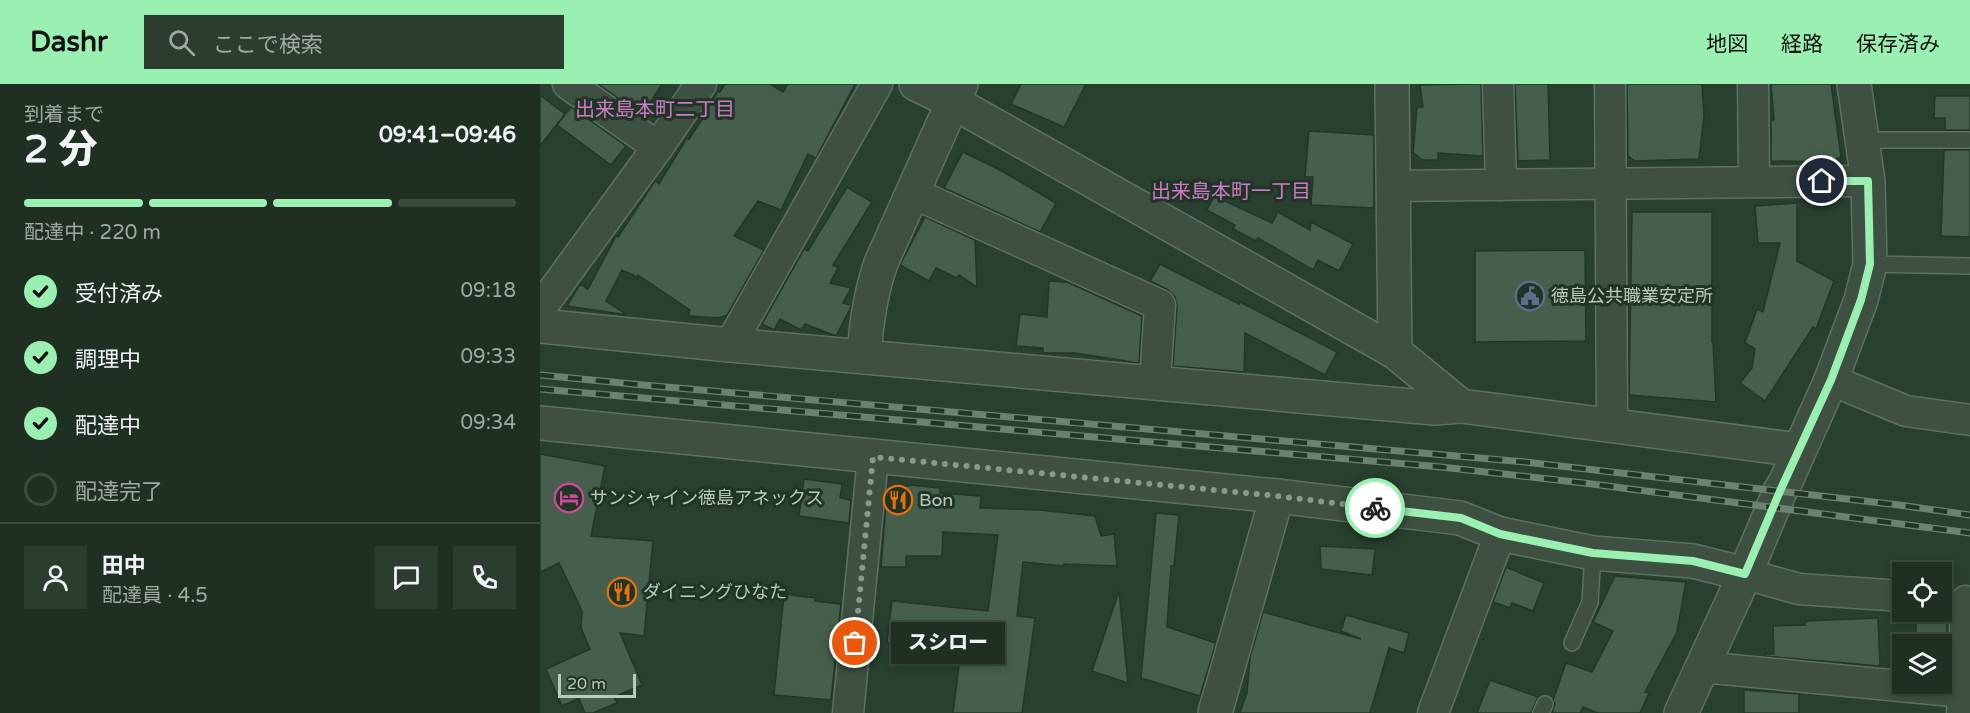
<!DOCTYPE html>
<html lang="ja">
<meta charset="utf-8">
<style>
:root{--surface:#1f3022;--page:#2c3c2f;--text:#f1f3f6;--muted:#a1a9a5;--line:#3c4b40;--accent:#99f0b1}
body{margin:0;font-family:"Varela Round","Noto Sans JP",sans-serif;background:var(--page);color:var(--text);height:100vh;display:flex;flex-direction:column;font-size:22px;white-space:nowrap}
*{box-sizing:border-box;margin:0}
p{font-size:20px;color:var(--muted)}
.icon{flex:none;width:33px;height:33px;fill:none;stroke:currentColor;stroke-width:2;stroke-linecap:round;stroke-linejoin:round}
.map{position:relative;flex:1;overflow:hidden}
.drawer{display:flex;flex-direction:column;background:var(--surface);width:540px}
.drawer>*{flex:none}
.tools{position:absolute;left:1352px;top:478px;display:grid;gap:12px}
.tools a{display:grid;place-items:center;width:60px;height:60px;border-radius:0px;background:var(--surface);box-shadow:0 3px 9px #0003,0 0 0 2px var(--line);font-size:30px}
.scale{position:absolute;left:18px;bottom:15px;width:78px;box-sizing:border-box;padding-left:6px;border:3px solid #bacabe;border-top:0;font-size:16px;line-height:21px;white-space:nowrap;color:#bacabe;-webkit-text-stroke:4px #213526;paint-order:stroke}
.pin{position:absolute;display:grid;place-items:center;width:51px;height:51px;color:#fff;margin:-26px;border:3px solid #fff;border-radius:50%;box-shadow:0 2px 6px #0007}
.courier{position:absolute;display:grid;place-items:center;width:60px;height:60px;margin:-30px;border:4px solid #99f0b1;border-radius:50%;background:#fff;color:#222;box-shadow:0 2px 8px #0007}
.bubble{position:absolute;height:42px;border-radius:0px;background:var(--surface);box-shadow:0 3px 9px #0003,0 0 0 2px var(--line);font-size:20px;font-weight:800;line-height:42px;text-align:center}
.head em{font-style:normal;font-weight:800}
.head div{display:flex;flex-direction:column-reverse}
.head{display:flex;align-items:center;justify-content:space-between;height:102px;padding:0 24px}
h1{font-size:39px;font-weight:800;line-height:45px}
.bar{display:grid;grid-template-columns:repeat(4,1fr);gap:9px 6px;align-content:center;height:72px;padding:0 24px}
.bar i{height:8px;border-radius:4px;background:var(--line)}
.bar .current{background:var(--accent)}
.bar p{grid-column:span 4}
.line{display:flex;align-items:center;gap:15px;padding:0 24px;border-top:2px solid var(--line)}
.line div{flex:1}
.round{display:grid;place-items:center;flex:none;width:63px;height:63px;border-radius:0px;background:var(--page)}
ol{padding:0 24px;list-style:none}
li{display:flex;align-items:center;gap:18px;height:66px}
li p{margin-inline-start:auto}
li .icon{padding:6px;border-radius:50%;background:var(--accent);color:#111;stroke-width:4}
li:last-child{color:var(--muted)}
li i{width:33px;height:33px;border:3px solid var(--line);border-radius:50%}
header{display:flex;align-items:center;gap:36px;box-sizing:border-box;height:84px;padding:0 30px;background:var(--accent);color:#111}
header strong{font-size:28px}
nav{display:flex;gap:33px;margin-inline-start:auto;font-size:21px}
.search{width:420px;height:54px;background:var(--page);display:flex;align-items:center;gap:15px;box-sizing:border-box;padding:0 21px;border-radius:0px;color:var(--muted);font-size:22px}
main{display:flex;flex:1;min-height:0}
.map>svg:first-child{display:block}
.building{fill:#455f4c;stroke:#233728;stroke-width:1.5}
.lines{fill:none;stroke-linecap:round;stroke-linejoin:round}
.service-casing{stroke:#5e7062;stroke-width:18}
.minor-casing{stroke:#5e7062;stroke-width:33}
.tertiary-casing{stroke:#5e7062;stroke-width:36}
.service{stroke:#3d5041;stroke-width:15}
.minor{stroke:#3d5041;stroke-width:30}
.tertiary{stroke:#3d5041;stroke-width:33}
.rail-casing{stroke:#6c8271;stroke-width:7}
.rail{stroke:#213526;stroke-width:4.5;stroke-dasharray:14;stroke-linecap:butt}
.done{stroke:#879a8c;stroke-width:6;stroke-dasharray:0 10.8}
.route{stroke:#99f0b1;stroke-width:8}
.labels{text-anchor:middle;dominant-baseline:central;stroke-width:6;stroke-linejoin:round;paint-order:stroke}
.poi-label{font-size:18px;fill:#bacabe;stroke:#213526;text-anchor:start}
.neighbourhood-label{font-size:20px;fill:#d079c7;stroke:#213526}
</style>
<header>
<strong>Dashr</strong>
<div class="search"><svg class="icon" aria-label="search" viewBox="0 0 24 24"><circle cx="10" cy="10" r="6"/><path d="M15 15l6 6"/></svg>ここで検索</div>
<nav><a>地図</a><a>経路</a><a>保存済み</a></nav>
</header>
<main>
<section class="drawer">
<div class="head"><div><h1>2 分</h1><p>到着まで</p></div><em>09:41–09:46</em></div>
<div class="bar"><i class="current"></i><i class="current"></i><i class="current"></i><i></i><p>配達中 · 220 m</p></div>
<ol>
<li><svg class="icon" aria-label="check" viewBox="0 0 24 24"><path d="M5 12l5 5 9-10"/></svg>受付済み<p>09:18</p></li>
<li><svg class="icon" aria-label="check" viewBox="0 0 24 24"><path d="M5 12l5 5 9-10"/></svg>調理中<p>09:33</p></li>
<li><svg class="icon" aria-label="check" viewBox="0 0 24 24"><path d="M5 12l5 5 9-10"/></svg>配達中<p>09:34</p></li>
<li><i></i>配達完了</li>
</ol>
<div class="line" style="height:108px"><a class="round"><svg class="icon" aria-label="person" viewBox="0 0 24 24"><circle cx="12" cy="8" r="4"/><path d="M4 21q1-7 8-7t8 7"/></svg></a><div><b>田中</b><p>配達員 · 4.5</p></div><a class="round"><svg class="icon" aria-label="chat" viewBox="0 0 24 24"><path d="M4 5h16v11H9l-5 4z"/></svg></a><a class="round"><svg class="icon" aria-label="phone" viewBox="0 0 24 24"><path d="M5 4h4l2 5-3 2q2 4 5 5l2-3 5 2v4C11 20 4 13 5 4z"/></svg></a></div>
</section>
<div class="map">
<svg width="1430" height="629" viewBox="0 0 1430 629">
<rect width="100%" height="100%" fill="#29402e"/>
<!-- building -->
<g class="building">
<polygon points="58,0 122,0 102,31"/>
<polygon points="185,0 230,0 243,8 248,0 315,0 276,74 268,70 241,126 218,117 194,152 224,166 187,231 179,234 148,232 150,226 98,191 97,193 82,186 66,217 87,231 27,222 40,200 48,205 76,152 78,153 115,97 119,100 147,54 149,55 163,34 178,7 180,8"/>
<polygon points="481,0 546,0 524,43 471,20"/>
<polygon points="932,0 941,0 943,72 898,69 898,76 882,76 873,68 877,23 883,23 880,1"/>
<polygon points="975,0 1008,0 1010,76 978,77"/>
<polygon points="1087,0 1162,0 1164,32 1159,75 1095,77 1088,72"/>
<polygon points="1231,0 1291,0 1301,73 1287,78 1231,77 1231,36 1234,36"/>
<polygon points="0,11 25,30 0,62"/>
<polygon points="1395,12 1430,12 1430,46 1405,46 1405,34 1394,34"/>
<polygon points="31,23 86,62 71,81 17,41"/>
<polygon points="769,47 834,51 834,124 771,121 773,93 765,93"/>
<polygon points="1404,66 1430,66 1430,153 1401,152"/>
<polygon points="423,68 460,86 516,119 500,148 404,104"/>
<polygon points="307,103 332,118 293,181 298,184 290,199 311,204 303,219 311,221 311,223 296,252 265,240 261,246 240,235 234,246 222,240 264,165 268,167"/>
<polygon points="674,112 732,139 738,128 770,146 771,138 813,160 799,187 778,176 773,186 718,154 716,157 693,145 695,141 667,126"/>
<polygon points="1257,119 1257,177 1294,197 1276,245 1273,243 1225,317 1200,299 1212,284 1215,265 1205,259 1217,225 1223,228 1240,159 1218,159 1215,122"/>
<polygon points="1092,128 1172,128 1172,258 1173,258 1176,318 1089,311"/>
<polygon points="385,133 435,156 437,203 419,191 417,194 396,184 389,197 360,181"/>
<polygon points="1045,166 1046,257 935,258 935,167"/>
<polygon points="620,180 699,220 700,218 797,268 785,291 705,249 704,288 633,282 637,222 635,213 627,205 610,197"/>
<polygon points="509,197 527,198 602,232 599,279 534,269 503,269 503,264 476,262 480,230 507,233"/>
<polygon points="0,370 65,382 51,452 113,457 104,552 80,549 102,601 74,613 77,619 53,629 45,629 39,614 22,622 6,585 50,565 41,544 42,527 19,479 0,488"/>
<polygon points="264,395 302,400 300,414 311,416 309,439 259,432"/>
<polygon points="371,401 400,404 400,409 441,412 440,424 500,426 555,432 561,452 574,450 577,482 524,480 524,482 483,478 477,532 495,534 482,629 413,629 421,566 347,558 352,517 448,527 458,451 403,448 402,472 366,472 366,483 341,483 346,421 350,407"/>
<polygon points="616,429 639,431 634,482 631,482 627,543 676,559 660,612 601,594"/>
<polygon points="780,462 835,465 832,491 781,485"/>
<polygon points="966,483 1004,499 993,527 972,519 970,524 953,518"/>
<polygon points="1075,492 1146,498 1137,548 1105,608 1109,609 1100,629 1058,629 1043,623 1040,629 1012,629 1015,620 1013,616 1026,579 1052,588 1073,547 1053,538"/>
<polygon points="579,507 588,599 552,587"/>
<polygon points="244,510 276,514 275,517 301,520 291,616 234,611"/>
<polygon points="723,528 821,555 801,547 806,531 869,549 864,569 849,564 830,629 700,629 707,608 710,574"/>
<polygon points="1377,529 1407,533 1407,561 1375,561"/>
<polygon points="1338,534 1340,582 1225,572 1225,570 1234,570 1233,542 1265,541 1266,537"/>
<polygon points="950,596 998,613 991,629 937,629"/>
<polygon points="1204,606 1259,610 1259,629 1204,629"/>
</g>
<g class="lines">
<!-- service casing -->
<g class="service-casing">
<g id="service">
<polyline points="1322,56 1430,56"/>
<polyline points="1330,180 1430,182"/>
<polyline points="1032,559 1050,518 1053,469"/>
<polyline points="1001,629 1005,620"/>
</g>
</g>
<!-- minor casing -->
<g class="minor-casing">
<g id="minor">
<polyline points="28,0 118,63"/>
<polyline points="958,0 961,101"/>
<polyline points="1070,0 1072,342"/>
<polyline points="1213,0 1214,98"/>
<polyline points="853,102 1328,97"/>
<polyline points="373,109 620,221 615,298"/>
<polyline points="0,225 118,63 161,0"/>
<polyline points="190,261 337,0"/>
<polyline points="1291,296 1366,327 1430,336"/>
<polyline points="1205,490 1259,505 1362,512"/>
<polyline points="1161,583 1423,608"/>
<polyline points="308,629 333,373"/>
<polyline points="893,629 960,450"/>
<polyline points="1422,629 1426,517"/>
</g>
</g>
<!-- tertiary casing -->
<g class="tertiary-casing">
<g id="tertiary">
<polyline points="376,0 413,18 855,268 921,322 1259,366"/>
<polyline points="852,0 855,268"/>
<polyline points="0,242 190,261 894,324 921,322"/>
<path d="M324 273C326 240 330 210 341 179L421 0"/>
<polyline points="0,339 737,412 920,434 960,450 1053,469 1153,477 1205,490"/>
<polyline points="675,629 737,412"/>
<polyline points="1141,629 1205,490 1240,407 1245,399 1291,296 1321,216 1330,180 1328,97 1314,0"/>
</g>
</g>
<!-- service -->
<use href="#service" class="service"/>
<!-- minor -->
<use href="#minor" class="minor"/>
<!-- tertiary -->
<use href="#tertiary" class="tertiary"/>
<!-- rail casing -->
<g class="rail-casing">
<g id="rail">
<polyline points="0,291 103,301 985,378 1359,421 1430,431"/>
<polyline points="0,305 901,383 1044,399 1430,449"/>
</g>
</g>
<!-- rail -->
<use href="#rail" class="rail"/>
</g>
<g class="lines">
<!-- done -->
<polyline class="done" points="315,559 333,373 737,412 835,424"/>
<!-- route -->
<polyline class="route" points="835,424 921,434 960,450 1053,469 1153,477 1205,490 1240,407 1291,296 1321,216 1330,180 1328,97 1282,97"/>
</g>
<!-- icons -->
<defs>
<g id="civic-ring" transform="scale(1.5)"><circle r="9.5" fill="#213526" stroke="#5c6f8a" stroke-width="1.5"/><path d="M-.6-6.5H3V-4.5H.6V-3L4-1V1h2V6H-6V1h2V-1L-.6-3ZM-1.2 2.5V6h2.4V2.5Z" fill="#5c6f8a"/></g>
<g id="hotel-ring" transform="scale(1.5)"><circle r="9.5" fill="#213526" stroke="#d1479c" stroke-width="1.5"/><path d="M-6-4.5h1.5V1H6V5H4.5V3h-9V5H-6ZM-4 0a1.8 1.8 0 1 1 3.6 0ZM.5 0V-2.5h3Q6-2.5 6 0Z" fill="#d1479c"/></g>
<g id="restaurant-ring" transform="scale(1.5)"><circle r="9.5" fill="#213526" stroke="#e8710a" stroke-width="1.5"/><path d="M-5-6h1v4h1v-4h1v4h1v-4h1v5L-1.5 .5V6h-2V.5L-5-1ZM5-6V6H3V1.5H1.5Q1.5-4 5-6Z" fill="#e8710a"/></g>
</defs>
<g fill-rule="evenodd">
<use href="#civic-ring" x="990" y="212"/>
<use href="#hotel-ring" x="29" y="414"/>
<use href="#restaurant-ring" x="358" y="416"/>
<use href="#restaurant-ring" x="82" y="508"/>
</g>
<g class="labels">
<!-- poi labels -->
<g class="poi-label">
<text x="1011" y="212">徳島公共職業安定所</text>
<text x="50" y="414">サンシャイン徳島アネックス</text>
<text x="379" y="416">Bon</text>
<text x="103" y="508">ダイニングひなた</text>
</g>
<!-- neighbourhood labels -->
<g class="neighbourhood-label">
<text x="115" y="26">出来島本町二丁目</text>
<text x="691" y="108">出来島本町一丁目</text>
</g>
</g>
</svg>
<div class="tools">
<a><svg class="icon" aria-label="locate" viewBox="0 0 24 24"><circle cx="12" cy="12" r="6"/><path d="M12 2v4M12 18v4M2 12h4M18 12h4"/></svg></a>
<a><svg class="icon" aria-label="layers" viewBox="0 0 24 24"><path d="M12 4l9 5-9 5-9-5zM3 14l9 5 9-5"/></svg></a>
</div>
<div class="scale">20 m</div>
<div class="pin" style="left:315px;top:559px;background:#ea580c"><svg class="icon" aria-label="bag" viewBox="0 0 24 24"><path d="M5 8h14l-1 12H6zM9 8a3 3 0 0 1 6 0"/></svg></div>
<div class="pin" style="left:1282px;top:97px;background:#1f2937"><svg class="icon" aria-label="home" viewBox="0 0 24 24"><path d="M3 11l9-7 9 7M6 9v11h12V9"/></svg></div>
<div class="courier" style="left:835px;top:424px"><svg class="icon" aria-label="bike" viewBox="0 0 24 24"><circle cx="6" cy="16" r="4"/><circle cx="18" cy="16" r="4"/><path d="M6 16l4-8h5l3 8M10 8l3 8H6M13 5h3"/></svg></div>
<div class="bubble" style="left:351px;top:538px;width:114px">スシロー</div>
</div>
</main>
